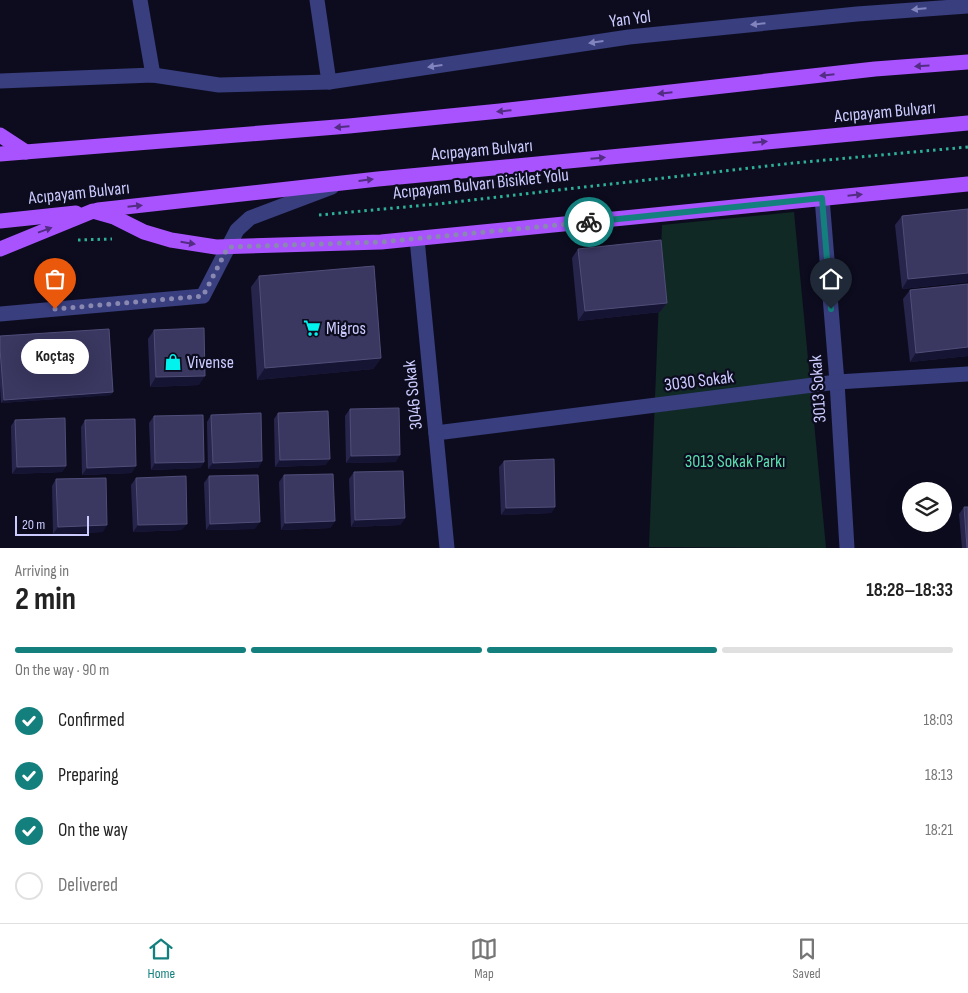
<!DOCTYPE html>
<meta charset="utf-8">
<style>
:root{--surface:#fff;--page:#f6f6f6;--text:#222;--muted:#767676;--line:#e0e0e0;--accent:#14807e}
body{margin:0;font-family:"Sofia Sans Condensed",sans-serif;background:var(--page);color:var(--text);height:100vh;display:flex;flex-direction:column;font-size:19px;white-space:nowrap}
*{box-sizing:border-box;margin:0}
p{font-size:16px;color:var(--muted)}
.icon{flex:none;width:28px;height:28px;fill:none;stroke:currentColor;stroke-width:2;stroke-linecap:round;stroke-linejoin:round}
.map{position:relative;height:548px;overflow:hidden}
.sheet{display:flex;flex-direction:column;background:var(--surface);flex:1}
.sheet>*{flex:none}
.fabs{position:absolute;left:902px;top:482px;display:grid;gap:10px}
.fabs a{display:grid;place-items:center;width:50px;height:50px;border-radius:50%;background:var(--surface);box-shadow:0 5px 20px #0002;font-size:25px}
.scale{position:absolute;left:15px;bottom:12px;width:74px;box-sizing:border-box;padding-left:5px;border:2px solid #cbcbff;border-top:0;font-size:14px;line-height:18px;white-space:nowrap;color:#cbcbff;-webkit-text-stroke:4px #0d0c1f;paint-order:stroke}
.pin{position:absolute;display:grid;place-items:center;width:42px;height:42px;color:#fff;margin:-51px -21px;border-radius:50% 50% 50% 0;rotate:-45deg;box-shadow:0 0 5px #0007}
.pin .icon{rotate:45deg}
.courier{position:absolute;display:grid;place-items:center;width:50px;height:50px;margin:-25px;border:4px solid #14807e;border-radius:50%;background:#fff;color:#222;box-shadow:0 1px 6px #0007}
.bubble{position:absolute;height:35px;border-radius:18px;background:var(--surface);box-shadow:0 5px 20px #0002;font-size:16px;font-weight:700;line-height:35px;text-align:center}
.summary em{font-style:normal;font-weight:700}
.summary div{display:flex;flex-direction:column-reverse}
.summary{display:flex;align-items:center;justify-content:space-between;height:85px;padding:0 15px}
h1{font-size:32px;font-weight:700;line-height:38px}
.bar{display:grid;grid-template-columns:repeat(4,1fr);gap:8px 5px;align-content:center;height:60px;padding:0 15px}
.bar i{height:6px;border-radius:4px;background:var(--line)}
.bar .current{background:var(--accent)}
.bar p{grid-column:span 4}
ol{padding:0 15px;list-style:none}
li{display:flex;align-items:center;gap:15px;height:55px}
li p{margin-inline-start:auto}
li .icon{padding:5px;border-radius:50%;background:var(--accent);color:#fff;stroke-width:4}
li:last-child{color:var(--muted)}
li i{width:28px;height:28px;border:2px solid var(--line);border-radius:50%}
.menu{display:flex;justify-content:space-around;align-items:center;height:70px;border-top:1px solid var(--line);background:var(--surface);font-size:14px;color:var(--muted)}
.menu a{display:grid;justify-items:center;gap:2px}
.menu .current{color:var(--accent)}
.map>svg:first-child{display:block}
.green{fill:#102925}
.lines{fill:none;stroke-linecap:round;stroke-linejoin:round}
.path{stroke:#2eaf97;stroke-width:3;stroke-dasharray:2.5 4;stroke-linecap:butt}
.minor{stroke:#383e7e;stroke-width:15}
.major{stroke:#a953fe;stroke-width:15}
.wall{fill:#28254d}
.shaded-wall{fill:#161433}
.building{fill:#3a3760;stroke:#504e79}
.oneway{fill:#8284be}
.oneway2{fill:#532c83}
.done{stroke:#8888b1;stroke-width:5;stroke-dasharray:0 9}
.route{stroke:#14807e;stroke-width:6}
.labels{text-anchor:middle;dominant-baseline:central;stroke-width:4.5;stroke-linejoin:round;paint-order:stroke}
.street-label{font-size:18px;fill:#cbcbff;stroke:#0d0c1f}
.poi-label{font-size:18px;fill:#cbcbff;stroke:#0d0c1f;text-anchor:start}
.park-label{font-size:18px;fill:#58ddac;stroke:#0d0c1f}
</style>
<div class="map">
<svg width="968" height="548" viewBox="0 0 968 548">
<rect width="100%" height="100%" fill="#0d0c1f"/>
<!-- green -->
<polygon class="green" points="794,212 826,548 649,547 662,225"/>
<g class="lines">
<!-- path -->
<g class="path">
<polyline points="319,215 437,204 794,163 968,147"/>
<polyline points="78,240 112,239"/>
</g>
<!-- minor -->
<g class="minor">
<polyline points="140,0 153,75"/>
<polyline points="317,0 329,82"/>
<polyline points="0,81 153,75 219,85 329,82 629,37 857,14 968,6"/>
<polyline points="822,198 837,382 847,548"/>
<polyline points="417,239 447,548"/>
<polyline points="0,314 203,296 237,230 250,218 332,187"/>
<polyline points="436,433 837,382 968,374"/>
</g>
<!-- major -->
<g class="major">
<polyline points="0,135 26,152"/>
<polyline points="0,154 349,126 500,111 875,69 968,62"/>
<polyline points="98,210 378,179 968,123"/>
<polyline points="0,221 76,213"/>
<polyline points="0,249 93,211 114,217 144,232 171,240 216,247 381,242 968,184"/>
</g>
</g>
<!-- wall -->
<g class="wall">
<polygon points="968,209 968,282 902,289 895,225 902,216"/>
<polygon points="578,249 667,303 660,312 578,321 572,258"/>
<polygon points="259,276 381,358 373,369 257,380 251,287"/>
<polygon points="968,284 968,356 910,362 903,299 910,290"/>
<polygon points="154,330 199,385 150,387 148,339"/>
<polygon points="0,336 111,395 1,403 0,386"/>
<polygon points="350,409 396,462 346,463 345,416"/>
<polygon points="278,413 330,459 325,465 275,467 274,419"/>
<polygon points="211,415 262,461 258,468 208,469 207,422"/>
<polygon points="154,416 204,462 200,468 151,470 149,423"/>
<polygon points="15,420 66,466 62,472 12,474 11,426"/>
<polygon points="85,420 132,473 82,475 81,427"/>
<polygon points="504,461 555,507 551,513 501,515 499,467"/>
<polygon points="354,472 405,518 400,525 351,527 349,479"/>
<polygon points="284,475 335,521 330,528 281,530 279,482"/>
<polygon points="209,476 255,529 206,530 204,483"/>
<polygon points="136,478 182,530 133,532 131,485"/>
<polygon points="56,479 103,532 53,534 52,486"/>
<polygon points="964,507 968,548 962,548 959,514"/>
</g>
<!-- shaded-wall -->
<g class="shaded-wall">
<polygon points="968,273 968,282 902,289 908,279"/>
<polygon points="667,303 660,312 578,321 585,311"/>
<polygon points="968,347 968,356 910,362 916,353"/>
<polygon points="381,358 373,369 257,380 265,368"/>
<polygon points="205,376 199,385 150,387 156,377"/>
<polygon points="113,392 111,395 1,403 4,400"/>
<polygon points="400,455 396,462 346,463 351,456"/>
<polygon points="330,459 325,465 275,467 280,460"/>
<polygon points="262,461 258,468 208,469 213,463"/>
<polygon points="204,462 200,468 151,470 155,463"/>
<polygon points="66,466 62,472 12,474 17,467"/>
<polygon points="136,466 132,473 82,475 87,468"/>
<polygon points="555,507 551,513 501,515 506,508"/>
<polygon points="405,518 400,525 351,527 355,520"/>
<polygon points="335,521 330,528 281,530 285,523"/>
<polygon points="260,522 255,529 206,530 210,524"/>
<polygon points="187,524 182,530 133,532 138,525"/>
<polygon points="107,525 103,532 53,534 58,527"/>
</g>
<!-- building -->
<g class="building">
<polygon points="968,209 968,273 908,279 902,216"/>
<polygon points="661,240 667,303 585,311 578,249"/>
<polygon points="374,266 381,358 265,368 259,276"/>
<polygon points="968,284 968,347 916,353 910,290"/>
<polygon points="204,328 205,376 156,377 154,330"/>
<polygon points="109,329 113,392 4,400 0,349 0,336"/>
<polygon points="399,408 400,455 351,456 350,409"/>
<polygon points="328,411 330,459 280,460 278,413"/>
<polygon points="261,413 262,461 213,463 211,415"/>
<polygon points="203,415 204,462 155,463 154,416"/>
<polygon points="65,418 66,466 17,467 15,420"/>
<polygon points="135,419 136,466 87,468 85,420"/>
<polygon points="554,459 555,507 506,508 504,461"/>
<polygon points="403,471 405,518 355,520 354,472"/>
<polygon points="333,474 335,521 285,523 284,475"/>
<polygon points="258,475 260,522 210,524 209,476"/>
<polygon points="186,476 187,524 138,525 136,478"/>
<polygon points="106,478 107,525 58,527 56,479"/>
<polygon points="964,507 968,507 968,548 967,548"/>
</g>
<!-- one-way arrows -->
<defs><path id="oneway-solid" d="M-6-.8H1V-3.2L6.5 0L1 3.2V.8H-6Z" transform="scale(1.25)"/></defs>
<g class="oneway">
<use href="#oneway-solid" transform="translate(919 9) rotate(175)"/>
<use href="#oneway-solid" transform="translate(758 24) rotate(174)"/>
<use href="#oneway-solid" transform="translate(596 42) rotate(172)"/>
<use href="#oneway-solid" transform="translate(435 66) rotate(172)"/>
</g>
<g class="oneway2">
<use href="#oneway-solid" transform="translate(922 66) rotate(176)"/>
<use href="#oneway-solid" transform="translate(827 75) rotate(174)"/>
<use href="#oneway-solid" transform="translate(665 93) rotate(174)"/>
<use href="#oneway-solid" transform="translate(504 111) rotate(174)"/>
<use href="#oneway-solid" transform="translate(342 127) rotate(175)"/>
<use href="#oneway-solid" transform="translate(760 142) rotate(-5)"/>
<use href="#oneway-solid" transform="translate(598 158) rotate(-5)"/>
<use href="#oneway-solid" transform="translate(366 180) rotate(-7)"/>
<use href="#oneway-solid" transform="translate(855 195) rotate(-6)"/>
<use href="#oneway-solid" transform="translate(135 206) rotate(-6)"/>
<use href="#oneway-solid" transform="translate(45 230) rotate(-20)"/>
<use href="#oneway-solid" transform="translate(188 243) rotate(9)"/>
</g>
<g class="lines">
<!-- done -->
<polyline class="done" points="55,309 203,296 228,247 381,242 589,222"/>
<!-- route -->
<polyline class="route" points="589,222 822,198 831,309"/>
</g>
<!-- icons -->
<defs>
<g id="supermarket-bare" transform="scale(1.35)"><path d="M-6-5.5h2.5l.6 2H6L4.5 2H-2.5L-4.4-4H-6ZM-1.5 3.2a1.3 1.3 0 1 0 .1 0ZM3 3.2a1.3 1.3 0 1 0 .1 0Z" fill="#02f3ee" stroke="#0d0c1f" stroke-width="2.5" paint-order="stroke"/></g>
<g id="shop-bare" transform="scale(1.35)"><path d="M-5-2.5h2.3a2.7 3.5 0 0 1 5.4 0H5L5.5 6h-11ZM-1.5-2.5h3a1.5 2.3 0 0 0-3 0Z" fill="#02f3ee" stroke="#0d0c1f" stroke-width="2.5" paint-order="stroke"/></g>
</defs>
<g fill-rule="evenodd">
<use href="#supermarket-bare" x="312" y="328"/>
<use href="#shop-bare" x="173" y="362"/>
</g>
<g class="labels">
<!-- street labels -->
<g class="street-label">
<text transform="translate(630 19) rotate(-7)">Yan Yol</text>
<text transform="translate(885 112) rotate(-5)">Acıpayam Bulvarı</text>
<text transform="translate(482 150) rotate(-5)">Acıpayam Bulvarı</text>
<text transform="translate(481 184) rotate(-6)">Acıpayam Bulvarı Bisiklet Yolu</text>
<text transform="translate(79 193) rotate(-6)">Acıpayam Bulvarı</text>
<text transform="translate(699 381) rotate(-7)">3030 Sokak</text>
<text transform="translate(818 389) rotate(-94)">3013 Sokak</text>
<text transform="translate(413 395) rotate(-96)">3046 Sokak</text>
</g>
<!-- poi labels -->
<g class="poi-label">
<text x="326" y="328">Migros</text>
<text x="187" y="362">Vivense</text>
</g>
<!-- park labels -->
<g class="park-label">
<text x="735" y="461">3013 Sokak Parkı</text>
</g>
</g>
</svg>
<div class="fabs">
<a><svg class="icon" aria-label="layers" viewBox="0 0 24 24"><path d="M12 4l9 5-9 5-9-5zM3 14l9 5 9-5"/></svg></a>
</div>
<div class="scale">20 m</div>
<div class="pin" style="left:55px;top:309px;background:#ea580c"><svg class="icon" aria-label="bag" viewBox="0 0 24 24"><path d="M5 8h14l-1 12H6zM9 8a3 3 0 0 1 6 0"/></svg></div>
<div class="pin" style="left:831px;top:309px;background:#1f2937"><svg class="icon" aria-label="home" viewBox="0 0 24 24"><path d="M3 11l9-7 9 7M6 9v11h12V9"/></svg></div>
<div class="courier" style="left:589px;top:222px"><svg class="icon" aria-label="bike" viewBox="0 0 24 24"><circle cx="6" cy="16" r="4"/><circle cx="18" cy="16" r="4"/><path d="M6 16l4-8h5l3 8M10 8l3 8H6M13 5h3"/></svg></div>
<div class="bubble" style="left:21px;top:339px;width:68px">Koçtaş</div>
</div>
<section class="sheet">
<div class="summary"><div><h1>2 min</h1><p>Arriving in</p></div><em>18:28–18:33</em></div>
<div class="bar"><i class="current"></i><i class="current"></i><i class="current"></i><i></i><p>On the way · 90 m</p></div>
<ol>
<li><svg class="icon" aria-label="check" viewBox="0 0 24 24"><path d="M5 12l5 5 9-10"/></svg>Confirmed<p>18:03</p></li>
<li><svg class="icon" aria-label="check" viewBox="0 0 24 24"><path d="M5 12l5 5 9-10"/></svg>Preparing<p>18:13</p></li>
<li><svg class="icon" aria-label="check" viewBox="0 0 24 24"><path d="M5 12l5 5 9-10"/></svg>On the way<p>18:21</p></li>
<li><i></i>Delivered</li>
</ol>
</section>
<nav class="menu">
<a class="current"><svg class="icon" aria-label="home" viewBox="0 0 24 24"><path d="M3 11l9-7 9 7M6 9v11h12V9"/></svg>Home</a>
<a><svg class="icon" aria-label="map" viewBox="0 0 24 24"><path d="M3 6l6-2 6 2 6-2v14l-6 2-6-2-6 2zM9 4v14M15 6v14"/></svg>Map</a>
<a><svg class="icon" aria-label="saved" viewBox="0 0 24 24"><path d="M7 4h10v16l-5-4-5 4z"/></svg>Saved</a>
</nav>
